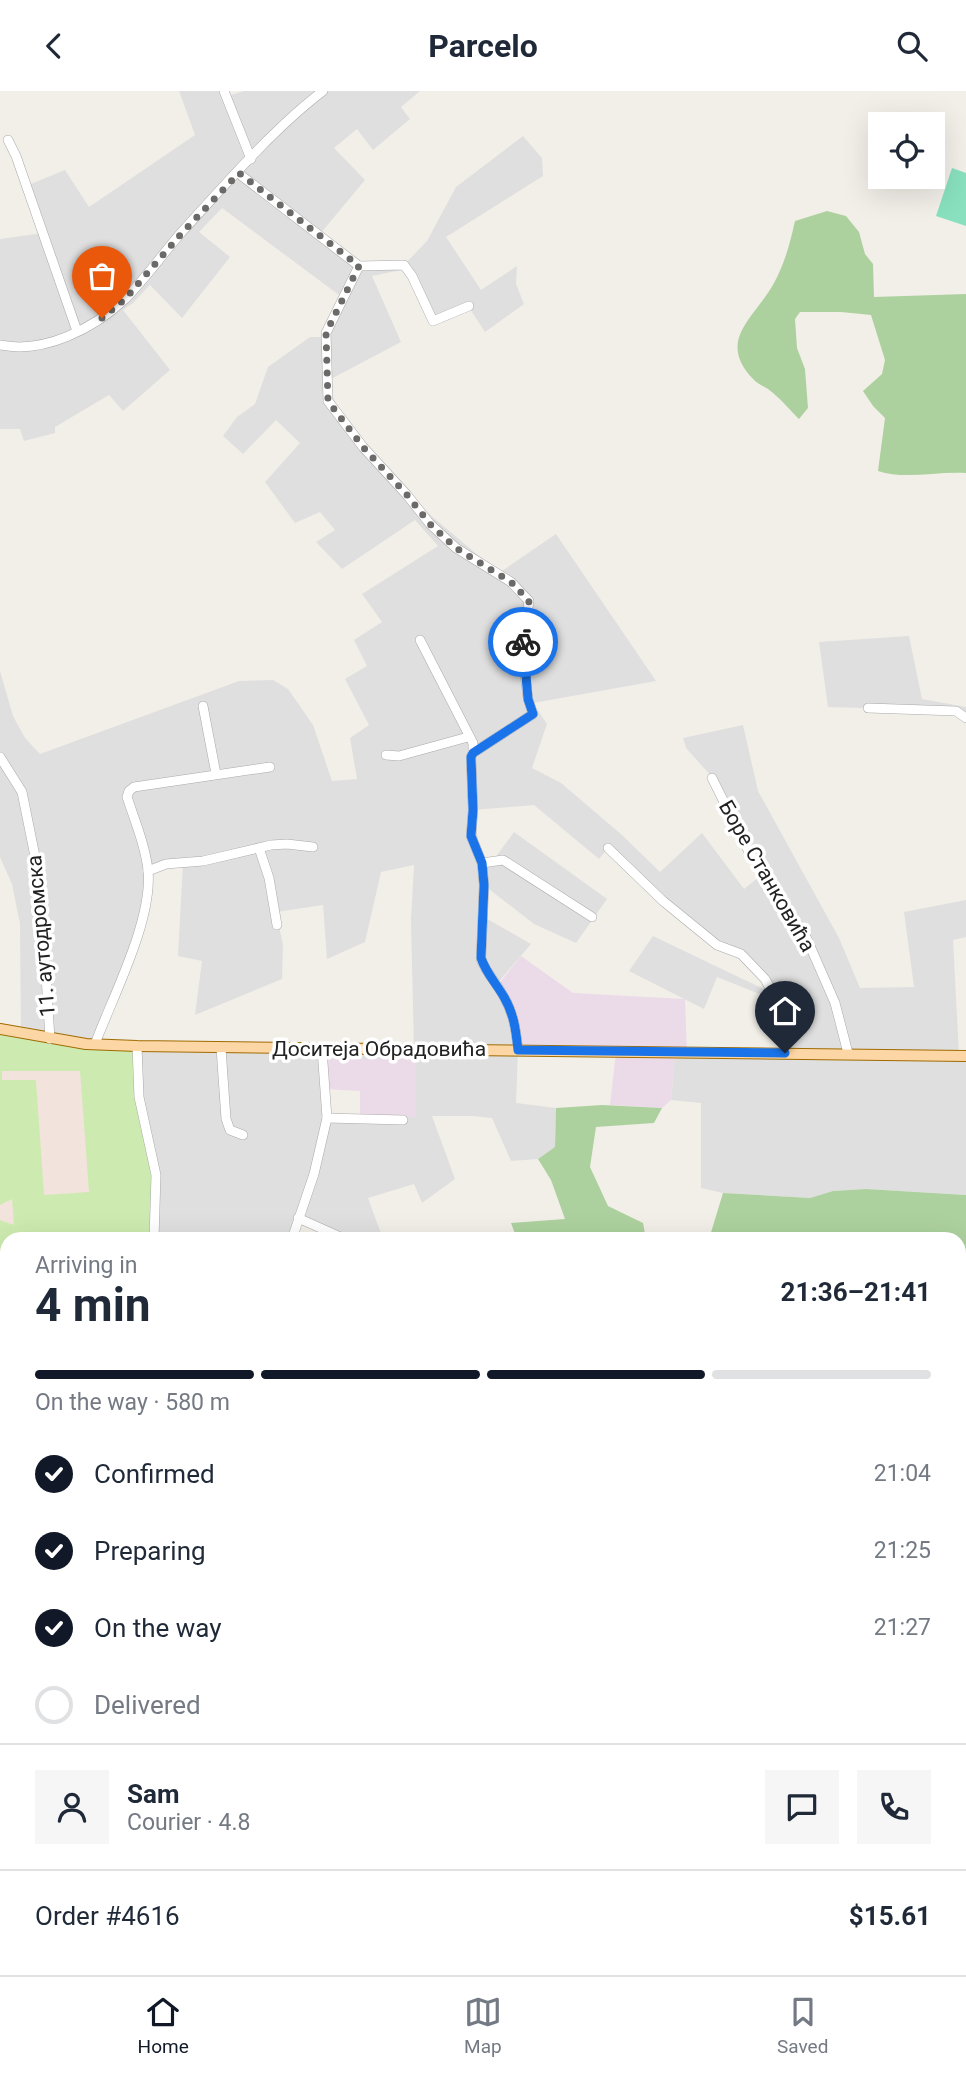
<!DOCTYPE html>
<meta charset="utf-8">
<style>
:root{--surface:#fff;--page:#f6f6f7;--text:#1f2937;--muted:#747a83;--line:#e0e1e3;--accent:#111827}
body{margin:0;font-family:Roboto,sans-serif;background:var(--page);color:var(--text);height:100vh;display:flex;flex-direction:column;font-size:26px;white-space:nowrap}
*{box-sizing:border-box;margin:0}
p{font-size:23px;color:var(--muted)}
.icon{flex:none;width:38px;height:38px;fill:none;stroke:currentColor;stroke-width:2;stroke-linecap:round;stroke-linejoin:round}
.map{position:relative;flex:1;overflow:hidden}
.details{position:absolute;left:0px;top:1141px;width:966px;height:744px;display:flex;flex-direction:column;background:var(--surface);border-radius:21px 21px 0 0;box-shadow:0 7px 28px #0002}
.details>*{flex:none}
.fabs{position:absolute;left:868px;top:21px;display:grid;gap:14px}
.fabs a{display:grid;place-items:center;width:77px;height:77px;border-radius:0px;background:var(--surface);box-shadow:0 7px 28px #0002;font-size:35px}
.pin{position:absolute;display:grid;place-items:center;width:60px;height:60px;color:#fff;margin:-72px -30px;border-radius:50% 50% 50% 0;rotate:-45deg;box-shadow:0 0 7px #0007}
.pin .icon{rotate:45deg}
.courier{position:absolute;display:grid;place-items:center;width:70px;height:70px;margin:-35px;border:5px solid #1a73e8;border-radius:50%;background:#fff;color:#222;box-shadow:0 2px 9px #0007}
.head em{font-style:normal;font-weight:700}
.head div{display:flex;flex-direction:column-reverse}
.head{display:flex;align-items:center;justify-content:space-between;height:119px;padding:0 35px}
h1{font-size:46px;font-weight:700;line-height:52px}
.bar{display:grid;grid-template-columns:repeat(4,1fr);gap:10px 7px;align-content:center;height:84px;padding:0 35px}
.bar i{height:9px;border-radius:5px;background:var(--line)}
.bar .current{background:var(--accent)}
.bar p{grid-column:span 4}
.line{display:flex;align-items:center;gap:18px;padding:0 35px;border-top:2px solid var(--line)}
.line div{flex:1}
.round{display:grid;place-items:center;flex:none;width:74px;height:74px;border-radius:0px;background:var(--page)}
ol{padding:0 35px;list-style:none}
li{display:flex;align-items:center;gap:21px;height:77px}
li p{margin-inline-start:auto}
li .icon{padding:7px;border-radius:50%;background:var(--accent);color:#fff;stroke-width:4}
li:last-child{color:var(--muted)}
li i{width:38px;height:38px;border:4px solid var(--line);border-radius:50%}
header{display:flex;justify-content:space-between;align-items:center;height:91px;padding:0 35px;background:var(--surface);font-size:32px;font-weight:700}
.dock{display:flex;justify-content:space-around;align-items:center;height:98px;border-top:2px solid var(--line);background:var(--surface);font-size:19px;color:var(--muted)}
.dock a{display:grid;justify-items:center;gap:4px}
.dock .current{color:var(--accent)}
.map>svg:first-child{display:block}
.residential{fill:#e0dfdf;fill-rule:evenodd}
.industrial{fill:#ebdbe8}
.military{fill:#f3e3dd}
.grass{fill:#cdebb0;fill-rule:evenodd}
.forest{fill:#add19e}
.pitch{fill:#88e0be}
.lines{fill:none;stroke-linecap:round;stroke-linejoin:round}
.minor-casing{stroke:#a9a9a9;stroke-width:10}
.major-casing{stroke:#a06b00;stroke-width:12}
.minor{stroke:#fff;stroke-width:9}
.major{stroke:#fcd6a4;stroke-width:10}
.done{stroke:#6b6a68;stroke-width:7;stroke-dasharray:0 12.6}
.route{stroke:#1a73e8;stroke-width:9}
.labels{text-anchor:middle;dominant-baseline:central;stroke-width:7;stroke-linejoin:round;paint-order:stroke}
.street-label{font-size:21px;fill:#222;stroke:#fff}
</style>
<header><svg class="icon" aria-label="back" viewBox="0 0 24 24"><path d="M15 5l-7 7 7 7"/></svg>Parcelo<svg class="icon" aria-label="search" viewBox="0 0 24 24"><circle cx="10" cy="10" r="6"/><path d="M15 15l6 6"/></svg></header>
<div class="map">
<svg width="966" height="1884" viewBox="0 0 966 1884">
<rect width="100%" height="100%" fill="#f2efe9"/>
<!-- residential -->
<g class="residential">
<path d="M179 0H224L227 5 244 0H420L401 16 410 28 373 59 357 38 334 57 365 89 320 143 359 175 404 174 427 150 456 96 523 45 542 67 543 85 446 146 481 199 517 175 516 193 524 213 485 241 468 215 433 230 406 178 372 185 401 251 327 290 342 329 409 406 499 482 556 443 656 590 533 612 547 633 532 677 561 692 622 744 660 781 702 742 744 798 764 782 713 687 686 657 683 647 743 634 758 700 839 847 860 897 914 896 904 821 966 809V846L953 849 959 964 966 965V1104L866 1098 833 1100 810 1107 723 1102 701 1097V1012L671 1009 675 961 785 962 777 910 717 886 704 918 629 880 653 845 772 902 741 863 717 854 607 758 599 768 534 714 473 719 482 771H492L514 741 607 808 576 852 534 833 485 795 484 826 531 853 496 894 515 931 518 959 516 1012 556 1017 555 1056 538 1068 511 1070 492 1027 472 1025H432L455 1088 422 1112 414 1093 368 1107 383 1148H347L343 1142 299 1124 292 1148H156L139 1006 137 955 414 958 411 829 414 774 381 781 365 851 327 868 323 814 276 821 283 854 282 888 195 924 202 870 178 865 183 771 148 780 146 818 95 953 21 943 20 833 12 793 0 766V580L13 625 25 647 40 663 239 590 273 589 288 598 313 634 332 690 357 688 350 647 369 634 345 588 367 575 354 549 382 531 362 503 438 455 415 429 342 478 316 451 335 439 320 421 295 432 265 391 300 352 276 329 243 363 223 345 237 326 255 313 268 276 310 246H323L339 204 222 117 199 141 230 166 182 227 150 194 133 212 123 219 170 279 123 320 109 304 55 336V342L24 350 20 338H0V148L43 142 26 95 65 79 89 116 195 44ZM324 968 416 1026 328 1027Z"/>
<polygon points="909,545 922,608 966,616 966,627 956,620 828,616 819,551"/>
</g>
<!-- industrial -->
<g class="industrial">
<polygon points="521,865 573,902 685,908 687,961 675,961 671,1009 662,1017 610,1014 616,961 518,959 515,931 497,895"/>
<polygon points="323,968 416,968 416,1026 360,1026 360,1000 325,998"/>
</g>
<!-- military -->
<polygon class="military" points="0,938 139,1006 156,1084 7,1148 7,1878 184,1878 185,1884 0,1884"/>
<!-- grass -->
<path class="grass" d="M0 938 137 955 139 1006 156 1084 154 1148H7V1207L0 1208V1129L14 1134 12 1108 0 1114ZM2 980H80L89 1101 44 1104 36 989H2Z"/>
<!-- forest -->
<g class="forest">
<path d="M827 120 846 125 859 141 865 163 873 173 874 206 966 203V382C937 380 905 389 878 380L885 327 873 315 863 300 882 283 885 269 871 224 841 221H800L795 228 797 257 805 278 808 317 799 328C789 318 779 306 768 298 763 295 758 293 754 289 715 249 755 227 774 192 785 172 790 152 795 130Z"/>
<polygon points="602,1014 662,1017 654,1032 596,1036 590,1076 608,1115 643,1132 646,1148 517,1148 511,1132 565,1128 551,1089 538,1068 555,1056 556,1017"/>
<polygon points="866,1098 966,1104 966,1374 959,1383 959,1148 709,1148 723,1102 810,1107 833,1100"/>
<polygon points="7,1207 7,1878 146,1878 142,1884 0,1884 0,1208"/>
<polygon points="966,1707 966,1884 724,1884 723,1878 959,1878 959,1714"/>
<polygon points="321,1878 593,1878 602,1884 331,1884"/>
</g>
<!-- pitch -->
<polygon class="pitch" points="952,77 966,82 966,135 936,125"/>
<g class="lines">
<!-- minor casing -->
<g class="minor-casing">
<g id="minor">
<polyline points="224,0 251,68"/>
<polyline points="8,49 16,65 77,240"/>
<path d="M238 82 359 175 326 242 328 310 363 356 407 404 430 433 456 457 511 491 529 510 522 556 528 608 533 623 473 662 471 666 473 719 471 745 482 772 484 794 481 868C486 882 497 892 504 906 514 923 516 940 518 959"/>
<polyline points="359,175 404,174 412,185 433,230 469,215"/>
<path d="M0 254C44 263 93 238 125 208 145 188 162 164 180 143 222 97 274 37 323 0"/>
<polyline points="420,549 473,652 473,662"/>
<polyline points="203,615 216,683"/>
<polyline points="868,617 956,620 966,627"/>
<polyline points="386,664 399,665 468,646"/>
<polyline points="0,666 22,701 40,790 50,948"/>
<polyline points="712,687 749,761 807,848 835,912 848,962"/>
<polyline points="259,757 269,787 277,834"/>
<polyline points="608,757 663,810 717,854 741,863 765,888 777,910 785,962"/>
<polyline points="482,772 503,769 592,826"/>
<polyline points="148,780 166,773 203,770 271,754 287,753 313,756"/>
<path d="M95 953C113 905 153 829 148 779 145 754 135 730 127 706L129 700 134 696 270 676"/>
<polyline points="137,955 139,1006 156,1084 154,1148"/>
<polyline points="221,957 226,1028 230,1039 243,1044"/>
<polyline points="327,1027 403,1029"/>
<polyline points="298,1127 345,1148"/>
<polyline points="292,1148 314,1083 327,1027 322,958"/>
<polyline points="959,1560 966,1554"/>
<polyline points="451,1884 458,1878"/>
</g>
</g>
<!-- major casing -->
<g class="major-casing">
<polyline id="major" points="0,938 86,953 137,955 966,965"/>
</g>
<!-- minor -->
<use href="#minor" class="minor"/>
<!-- major -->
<use href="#major" class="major"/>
</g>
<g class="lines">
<!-- done -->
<polyline class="done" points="102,227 125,208 181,143 239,82 359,175 326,242 328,310 363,356 407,404 430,433 456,457 511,491 529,510 523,551"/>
<!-- route -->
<path class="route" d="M523 551 528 608 533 623 473 662 471 666 473 719 471 745 482 772 484 794 481 867C486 882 496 892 504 906 514 923 516 940 518 959L785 962"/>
</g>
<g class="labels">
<!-- street labels -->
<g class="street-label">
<text transform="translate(767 785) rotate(60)">Боре Станковића</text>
<text transform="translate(41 845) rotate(-95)">11. аутодромска</text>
<text x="379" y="958">Доситеја Обрадовића</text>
</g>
</g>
</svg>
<div class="fabs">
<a><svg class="icon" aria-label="locate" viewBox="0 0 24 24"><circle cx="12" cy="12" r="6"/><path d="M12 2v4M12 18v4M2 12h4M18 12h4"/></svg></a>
</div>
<div class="pin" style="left:102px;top:227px;background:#ea580c"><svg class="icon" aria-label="bag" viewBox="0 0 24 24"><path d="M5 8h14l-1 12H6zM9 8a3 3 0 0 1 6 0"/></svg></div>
<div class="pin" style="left:785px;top:962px;background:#1f2937"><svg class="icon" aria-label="home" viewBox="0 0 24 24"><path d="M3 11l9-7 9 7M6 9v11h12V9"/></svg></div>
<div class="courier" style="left:523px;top:551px"><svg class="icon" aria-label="bike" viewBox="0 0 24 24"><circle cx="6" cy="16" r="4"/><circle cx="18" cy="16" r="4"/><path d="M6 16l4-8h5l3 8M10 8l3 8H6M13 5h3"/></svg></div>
<section class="details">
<div class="head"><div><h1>4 min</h1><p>Arriving in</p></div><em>21:36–21:41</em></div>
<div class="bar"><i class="current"></i><i class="current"></i><i class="current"></i><i></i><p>On the way · 580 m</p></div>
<ol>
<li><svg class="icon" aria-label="check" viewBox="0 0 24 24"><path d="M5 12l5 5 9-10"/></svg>Confirmed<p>21:04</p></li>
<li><svg class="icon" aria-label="check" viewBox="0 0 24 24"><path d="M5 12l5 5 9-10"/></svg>Preparing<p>21:25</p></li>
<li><svg class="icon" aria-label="check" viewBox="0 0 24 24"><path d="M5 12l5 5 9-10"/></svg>On the way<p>21:27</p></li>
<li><i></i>Delivered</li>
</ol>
<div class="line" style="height:126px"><a class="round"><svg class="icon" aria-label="person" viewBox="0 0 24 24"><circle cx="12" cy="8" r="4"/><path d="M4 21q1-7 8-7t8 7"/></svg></a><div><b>Sam</b><p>Courier · 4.8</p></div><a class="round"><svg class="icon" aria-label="chat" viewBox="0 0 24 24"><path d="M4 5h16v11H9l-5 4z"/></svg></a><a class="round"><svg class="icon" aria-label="phone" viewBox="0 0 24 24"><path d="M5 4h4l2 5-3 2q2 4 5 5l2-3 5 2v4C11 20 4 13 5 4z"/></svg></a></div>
<div class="line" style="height:91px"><div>Order #4616</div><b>$15.61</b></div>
</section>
</div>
<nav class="dock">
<a class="current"><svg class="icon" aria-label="home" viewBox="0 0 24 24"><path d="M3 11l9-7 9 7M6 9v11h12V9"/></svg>Home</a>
<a><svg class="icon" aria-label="map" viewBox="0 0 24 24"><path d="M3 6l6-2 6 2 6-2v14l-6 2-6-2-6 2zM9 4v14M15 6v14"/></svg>Map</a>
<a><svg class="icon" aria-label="saved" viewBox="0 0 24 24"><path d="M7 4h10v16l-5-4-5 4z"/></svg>Saved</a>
</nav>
